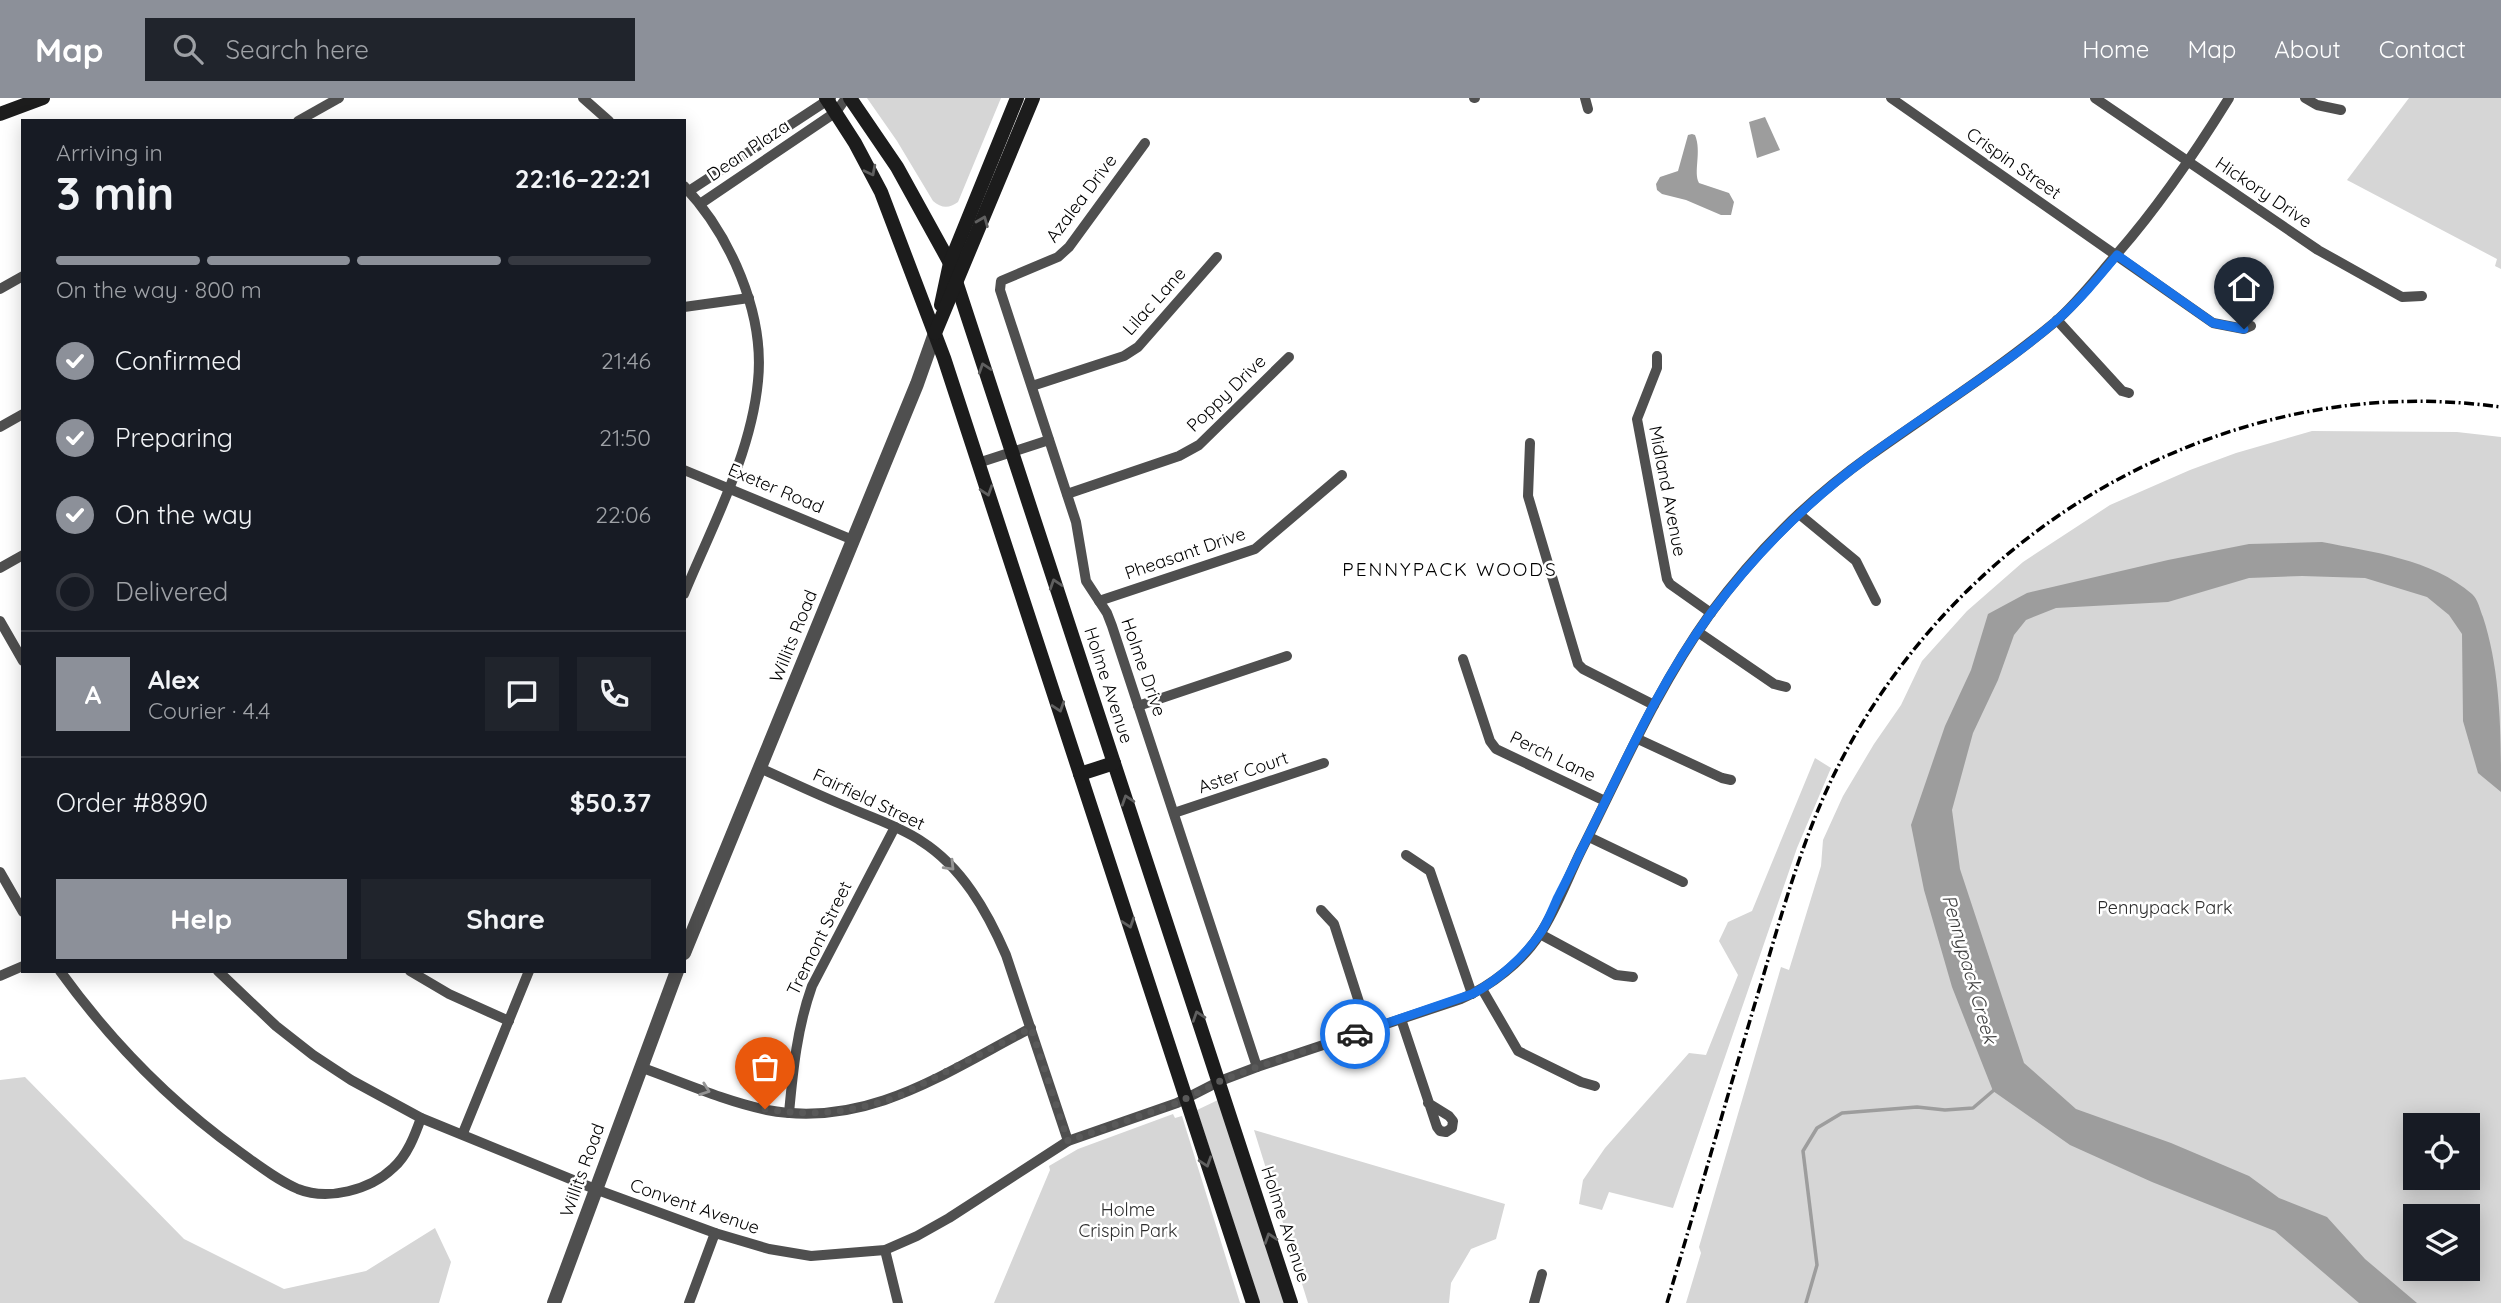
<!DOCTYPE html>
<meta charset="utf-8">
<style>
:root{--surface:#171b24;--page:#20242c;--text:#f1f3f6;--muted:#9ea1a6;--line:#363941;--accent:#8c9099}
body{margin:0;font-family:Quicksand,sans-serif;background:var(--page);color:var(--text);height:100vh;display:flex;flex-direction:column;font-size:26px;white-space:nowrap}
*{box-sizing:border-box;margin:0}
p{font-size:23px;color:var(--muted)}
.icon{flex:none;width:38px;height:38px;fill:none;stroke:currentColor;stroke-width:2;stroke-linecap:round;stroke-linejoin:round}
.map{position:relative;flex:1;overflow:hidden}
.panel{position:absolute;left:21px;top:21px;width:665px;height:854px;display:flex;flex-direction:column;background:var(--surface);border-radius:0px;box-shadow:0 4px 18px #0003}
.panel>*{flex:none}
.fabs{position:absolute;left:2403px;top:1015px;display:grid;gap:14px}
.fabs a{display:grid;place-items:center;width:77px;height:77px;border-radius:0px;background:var(--surface);box-shadow:0 4px 18px #0003;font-size:35px}
.pin{position:absolute;display:grid;place-items:center;width:60px;height:60px;color:#fff;margin:-72px -30px;border-radius:50% 50% 50% 0;rotate:-45deg;box-shadow:0 0 7px #0007}
.pin .icon{rotate:45deg}
.courier{position:absolute;display:grid;place-items:center;width:70px;height:70px;margin:-35px;border:5px solid #1a73e8;border-radius:50%;background:#fff;color:#222;box-shadow:0 2px 9px #0007}
.headline em{font-style:normal;font-weight:700}
.headline div{display:flex;flex-direction:column-reverse}
.headline{display:flex;align-items:center;justify-content:space-between;height:119px;padding:0 35px}
h1{font-size:46px;font-weight:700;line-height:52px}
.bar{display:grid;grid-template-columns:repeat(4,1fr);gap:10px 7px;align-content:center;height:84px;padding:0 35px}
.bar i{height:9px;border-radius:5px;background:var(--line)}
.bar .current{background:var(--accent)}
.bar p{grid-column:span 4}
.line{display:flex;align-items:center;gap:18px;padding:0 35px;border-top:2px solid var(--line)}
.line div{flex:1}
.round{display:grid;place-items:center;flex:none;width:74px;height:74px;border-radius:0px;background:var(--page)}
ol{padding:0 35px;list-style:none}
li{display:flex;align-items:center;gap:21px;height:77px}
li p{margin-inline-start:auto}
li .icon{padding:7px;border-radius:50%;background:var(--accent);color:#fff;stroke-width:4}
li:last-child{color:var(--muted)}
li i{width:38px;height:38px;border:4px solid var(--line);border-radius:50%}
.action{display:flex;gap:14px;margin-top:auto;padding:14px 35px}
.action a{flex:1;height:80px;border-radius:0px;background:var(--accent);color:#fff;font-size:28px;font-weight:700;line-height:80px;text-align:center}
.action a+a{background:var(--page);color:var(--text)}
header{display:flex;align-items:center;gap:42px;box-sizing:border-box;height:98px;padding:0 35px;background:var(--accent);color:#fff}
header strong{font-size:33px}
nav{display:flex;gap:38px;margin-inline-start:auto;font-size:24px}
.search{width:490px;height:63px;background:var(--page);display:flex;align-items:center;gap:18px;box-sizing:border-box;padding:0 24px;border-radius:0px;color:var(--muted);font-size:26px}
.map>svg:first-child{display:block}
.green{fill:#d6d6d6;fill-rule:evenodd}
.water{fill:#9d9d9d}
.lines{fill:none;stroke-linecap:round;stroke-linejoin:round}
.stream{stroke:#9d9d9d;stroke-width:3.5}
.minor{stroke:#4f4f4f;stroke-width:10}
.tertiary{stroke:#4f4f4f;stroke-width:14}
.secondary{stroke:#1c1c1c;stroke-width:14}
.rail{stroke:#000;stroke-width:3.5;stroke-dasharray:10 3.5 2 3.5;stroke-linecap:butt}
.oneway{stroke:#606060}
.oneway2{stroke:#959595}
.done{stroke:#595959;stroke-width:7;stroke-dasharray:0 12.6}
.route{stroke:#1a73e8;stroke-width:9}
.labels{text-anchor:middle;dominant-baseline:central;stroke-width:5;stroke-linejoin:round;paint-order:stroke}
.street-label{font-size:18px;fill:#000;stroke:#fff}
.park-label{font-size:18px;fill:#2d2d2d;stroke:#fff}
.neighbourhood-label{font-size:19px;letter-spacing:2px;fill:#000;stroke:#fff}
.water-label{font-size:19px;font-style:italic;fill:#3e3e3e;stroke:#fff}
</style>
<header>
<strong>Map</strong>
<div class="search"><svg class="icon" aria-label="search" viewBox="0 0 24 24"><circle cx="10" cy="10" r="6"/><path d="M15 15l6 6"/></svg>Search here</div>
<nav><a>Home</a><a>Map</a><a>About</a><a>Contact</a></nav>
</header>
<div class="map">
<svg width="2501" height="1205" viewBox="0 0 2501 1205">
<rect width="100%" height="100%" fill="#fff"/>
<!-- green -->
<g class="green">
<path d="M867 0H1001L958 104C949 111 941 110 933 103L897 43Z"/>
<polygon points="2409,0 2501,0 2501,171 2495,168 2497,161 2347,82"/>
<path d="M2312 333 2457 334 2501 339V1205H1686L1701 1155 1699 1149 1781 869 1789 872 1821 768 1823 742 1843 698 1874 646 1901 607 1922 563 1967 513 2023 464 2110 407 2190 372 2236 355ZM2415 1027H2468V1080H2415ZM2415 1118H2468V1171H2415Z"/>
<polygon points="1815,660 1831,670 1797,750 1673,1110 1609,1094 1602,1112 1579,1106 1583,1082 1605,1050 1689,955 1706,957 1738,877 1719,843 1728,824 1752,813"/>
<polygon points="25,979 184,1141 284,1191 366,1173 435,1130 451,1164 439,1205 0,1205 0,982"/>
<polygon points="1218,1002 1286,1205 1260,1205 1197,1012"/>
<polygon points="1173,1016 1175,1020 1182,1018 1240,1205 994,1205 1050,1072 1049,1068 1078,1051"/>
<polygon points="1254,1032 1505,1106 1496,1141 1471,1151 1451,1185 1449,1205 1308,1205"/>
</g>
<!-- water -->
<g class="water">
<polygon points="1765,19 1780,52 1757,60 1749,24"/>
<path d="M1692 36 1695 37C1702 54 1693 74 1699 85L1729 95 1734 104 1731 117H1721L1686 102 1662 96 1657 92 1656 86 1660 79 1678 73 1688 37Z"/>
<path d="M2322 444C2372 454 2432 461 2472 496 2478 501 2480 512 2483 519 2501 575 2501 635 2501 694L2478 675 2463 623 2462 536 2449 517 2427 499 2365 480 2302 478 2249 480 2168 504 2056 510 2026 522 2014 537 1998 582 1973 635 1952 712 1960 771 2024 965 2076 1011 2171 1045 2249 1078 2279 1100 2327 1119 2365 1161 2417 1205H2359L2275 1133 2152 1084 2070 1047 1993 993 1952 889 1924 792 1911 727 1945 628 1971 572 1988 516 2027 495 2168 462 2249 446Z"/>
</g>
<g class="lines">
<!-- stream -->
<polyline class="stream" points="1806,1205 1817,1167 1803,1053 1817,1030 1842,1015 1917,1009 1945,1012 1973,1010 1994,992"/>
<!-- minor -->
<g class="minor">
<polyline points="583,0 609,23"/>
<polyline points="1474,0 1475,0"/>
<polyline points="1585,0 1588,11"/>
<polyline points="1891,0 2213,225 2244,231 2251,228"/>
<polyline points="2095,0 2318,152 2402,199 2422,198"/>
<polyline points="2305,0 2317,7 2341,12"/>
<polyline points="298,23 339,0"/>
<polyline points="1145,45 1069,149 1058,159 1001,183 1000,192 1076,424 1086,483 1107,515 1112,528 1257,969"/>
<path d="M684 88C730 137 765 215 758 283 751 357 712 428 684 496"/>
<polyline points="689,93 831,0"/>
<polyline points="700,106 836,14 846,0"/>
<polyline points="0,191 23,178"/>
<polyline points="684,209 749,200"/>
<polyline points="2057,222 2122,293 2129,295"/>
<polyline points="1657,258 1657,270 1637,321 1667,481 1670,486 1711,515"/>
<polyline points="1032,288 1124,258 1138,249 1217,159"/>
<polyline points="0,329 23,316"/>
<polyline points="1530,345 1528,398 1578,566 1583,571 1654,607"/>
<polyline points="978,365 1049,342"/>
<polyline points="684,372 853,442"/>
<polyline points="1067,396 1179,358 1199,347 1289,259"/>
<polyline points="1799,416 1856,463 1876,503"/>
<polyline points="0,470 23,457"/>
<polyline points="1099,503 1255,451 1342,377"/>
<polyline points="0,523 23,563"/>
<polyline points="1698,534 1774,586 1786,589"/>
<polyline points="1463,561 1490,643 1496,651 1605,703"/>
<polyline points="1138,608 1287,558"/>
<polyline points="1638,641 1722,680 1731,682"/>
<path d="M760 670C789 683 818 697 848 709 872 720 899 728 921 743 962 769 987 813 1006 857L1068 1043"/>
<polyline points="1174,715 1324,665"/>
<polyline points="1589,739 1683,784"/>
<polyline points="1406,757 1430,773 1472,896"/>
<polyline points="0,774 23,814"/>
<polyline points="1321,812 1334,826 1368,932"/>
<polyline points="1540,836 1616,877 1633,879"/>
<path d="M60 873C110 942 170 1004 240 1054 258 1067 277 1082 298 1091 328 1103 370 1092 393 1070 407 1058 415 1037 421 1020"/>
<path d="M218 873 276 928 313 957 351 982 421 1020 595 1091 715 1135 769 1151 811 1158 885 1152 917 1138 949 1120 1068 1043 1177 1005 1220 983 1257 969 1461 901C1491 888 1522 864 1540 836 1556 812 1567 782 1580 755 1621 674 1657 590 1710 516 1754 456 1808 402 1868 359 1931 314 1996 273 2055 224 2078 204 2096 180 2116 157 2159 108 2195 55 2229 0"/>
<polyline points="410,873 449,896 509,923"/>
<polyline points="0,878 23,868"/>
<polyline points="1482,891 1518,953 1581,984 1595,988"/>
<polyline points="1401,921 1437,1029 1440,1033 1446,1034 1452,1030 1453,1023 1449,1018 1428,1005"/>
<path d="M640 969C682 984 724 1003 767 1012 867 1031 946 974 1031 930"/>
<path d="M789 1015C793 972 797 930 812 888L895 729"/>
<polyline points="463,1035 529,873"/>
<polyline points="885,1152 898,1205"/>
<polyline points="689,1205 715,1135"/>
<polyline points="1534,1205 1542,1176"/>
</g>
<!-- tertiary -->
<g class="tertiary">
<polyline points="684,855 917,286 935,235"/>
<polyline points="554,1205 677,873"/>
</g>
<!-- secondary -->
<g class="secondary">
<polyline points="826,0 855,45 881,94 944,260 1253,1205"/>
<polyline points="850,0 897,69 950,165 1291,1205"/>
<polyline points="0,16 43,0"/>
<polyline points="941,207 950,165 1017,0"/>
<polyline points="935,235 1033,0"/>
<polyline points="1080,676 1114,665"/>
</g>
<!-- rail -->
<path class="rail" d="M1667 1205C1697 1104 1726 1003 1756 902 1778 830 1797 756 1829 687 1897 542 2019 422 2166 358 2273 311 2385 293 2501 309"/>
</g>
<!-- one-way arrows -->
<defs><path id="oneway-chevron" d="M-2-3.5L2.5 0L-2 3.5" fill="none" stroke-width="1.6" stroke-linecap="round" stroke-linejoin="round" transform="scale(1.75)"/></defs>
<g class="oneway">
<use href="#oneway-chevron" transform="translate(871 73) rotate(63)"/>
<use href="#oneway-chevron" transform="translate(983 123) rotate(-68)"/>
<use href="#oneway-chevron" transform="translate(984 270) rotate(-108)"/>
<use href="#oneway-chevron" transform="translate(987 393) rotate(72)"/>
<use href="#oneway-chevron" transform="translate(1055 486) rotate(-108)"/>
<use href="#oneway-chevron" transform="translate(1059 609) rotate(72)"/>
<use href="#oneway-chevron" transform="translate(1127 702) rotate(-108)"/>
<use href="#oneway-chevron" transform="translate(1129 825) rotate(72)"/>
<use href="#oneway-chevron" transform="translate(1198 918) rotate(-108)"/>
<use href="#oneway-chevron" transform="translate(1206 1064) rotate(72)"/>
<use href="#oneway-chevron" transform="translate(1270 1140) rotate(-108)"/>
</g>
<g class="oneway2">
<use href="#oneway-chevron" transform="translate(950 768) rotate(46)"/>
<use href="#oneway-chevron" transform="translate(705 992) rotate(20)"/>
</g>
<g class="lines">
<!-- done -->
<path class="done" d="M765 1011C812 1019 852 1014 897 999L1031 930 1068 1043 1177 1005 1220 983 1257 969 1355 936"/>
<!-- route -->
<path class="route" d="M1355 936 1472 896C1497 883 1523 860 1539 837 1547 826 1552 812 1558 799 1574 768 1589 736 1605 704 1636 640 1668 573 1711 515 1755 456 1808 403 1868 359 1930 313 1997 274 2056 223 2079 203 2098 180 2117 157L2213 225 2244 231"/>
</g>
<g class="labels">
<!-- street labels -->
<g class="street-label">
<text transform="translate(748 52) rotate(-34)">Dean Plaza</text>
<text transform="translate(2014 65) rotate(35)">Crispin Street</text>
<text transform="translate(2264 94) rotate(34)">Hickory Drive</text>
<text transform="translate(1081 100) rotate(-53)">Azalea Drive</text>
<text transform="translate(1154 203) rotate(-48)">Lilac Lane</text>
<text transform="translate(1226 295) rotate(-44)">Poppy Drive</text>
<text transform="translate(776 390) rotate(23)">Exeter Road</text>
<text transform="translate(1668 393) rotate(79)">Midland Avenue</text>
<text transform="translate(1185 455) rotate(-19)">Pheasant Drive</text>
<text transform="translate(793 538) rotate(-68)">Willits Road</text>
<text transform="translate(1144 569) rotate(71)">Holme Drive</text>
<text transform="translate(1109 587) rotate(72)">Holme Avenue</text>
<text transform="translate(1553 658) rotate(26)">Perch Lane</text>
<text transform="translate(1243 674) rotate(-19)">Aster Court</text>
<text transform="translate(869 701) rotate(25)">Fairfield Street</text>
<text transform="translate(819 840) rotate(-64)">Tremont Street</text>
<text transform="translate(582 1072) rotate(-70)">Willits Road</text>
<text transform="translate(695 1108) rotate(19)">Convent Avenue</text>
<text transform="translate(1286 1126) rotate(72)">Holme Avenue</text>
</g>
<!-- park labels -->
<g class="park-label">
<text x="2165" y="809">Pennypack Park</text>
<text x="1128" y="1111">Holme<tspan x="1128" dy="21">Crispin Park</tspan></text>
</g>
<!-- neighbourhood labels -->
<g class="neighbourhood-label">
<text x="1450" y="471">PENNYPACK WOODS</text>
</g>
<!-- water labels -->
<g class="water-label">
<text transform="translate(1970 871) rotate(74)">Pennypack Creek</text>
</g>
</g>
</svg>
<div class="fabs">
<a><svg class="icon" aria-label="locate" viewBox="0 0 24 24"><circle cx="12" cy="12" r="6"/><path d="M12 2v4M12 18v4M2 12h4M18 12h4"/></svg></a>
<a><svg class="icon" aria-label="layers" viewBox="0 0 24 24"><path d="M12 4l9 5-9 5-9-5zM3 14l9 5 9-5"/></svg></a>
</div>
<div class="pin" style="left:765px;top:1011px;background:#ea580c"><svg class="icon" aria-label="bag" viewBox="0 0 24 24"><path d="M5 8h14l-1 12H6zM9 8a3 3 0 0 1 6 0"/></svg></div>
<div class="pin" style="left:2244px;top:231px;background:#1f2937"><svg class="icon" aria-label="home" viewBox="0 0 24 24"><path d="M3 11l9-7 9 7M6 9v11h12V9"/></svg></div>
<div class="courier" style="left:1355px;top:936px"><svg class="icon" aria-label="car" viewBox="0 0 24 24"><path d="M5 17H2v-5l4-1 3-4h7l3 4 3 1v5h-3M9 17h6M6 11h13"/><circle cx="7" cy="17" r="2"/><circle cx="17" cy="17" r="2"/></svg></div>
<section class="panel">
<div class="headline"><div><h1>3 min</h1><p>Arriving in</p></div><em>22:16–22:21</em></div>
<div class="bar"><i class="current"></i><i class="current"></i><i class="current"></i><i></i><p>On the way · 800 m</p></div>
<ol>
<li><svg class="icon" aria-label="check" viewBox="0 0 24 24"><path d="M5 12l5 5 9-10"/></svg>Confirmed<p>21:46</p></li>
<li><svg class="icon" aria-label="check" viewBox="0 0 24 24"><path d="M5 12l5 5 9-10"/></svg>Preparing<p>21:50</p></li>
<li><svg class="icon" aria-label="check" viewBox="0 0 24 24"><path d="M5 12l5 5 9-10"/></svg>On the way<p>22:06</p></li>
<li><i></i>Delivered</li>
</ol>
<div class="line" style="height:126px"><b class="round" style="background:var(--accent);color:#fff">A</b><div><b>Alex</b><p>Courier · 4.4</p></div><a class="round"><svg class="icon" aria-label="chat" viewBox="0 0 24 24"><path d="M4 5h16v11H9l-5 4z"/></svg></a><a class="round"><svg class="icon" aria-label="phone" viewBox="0 0 24 24"><path d="M5 4h4l2 5-3 2q2 4 5 5l2-3 5 2v4C11 20 4 13 5 4z"/></svg></a></div>
<div class="line" style="height:91px"><div>Order #8890</div><b>$50.37</b></div>
<div class="action"><a>Help</a><a>Share</a></div>
</section>
</div>
